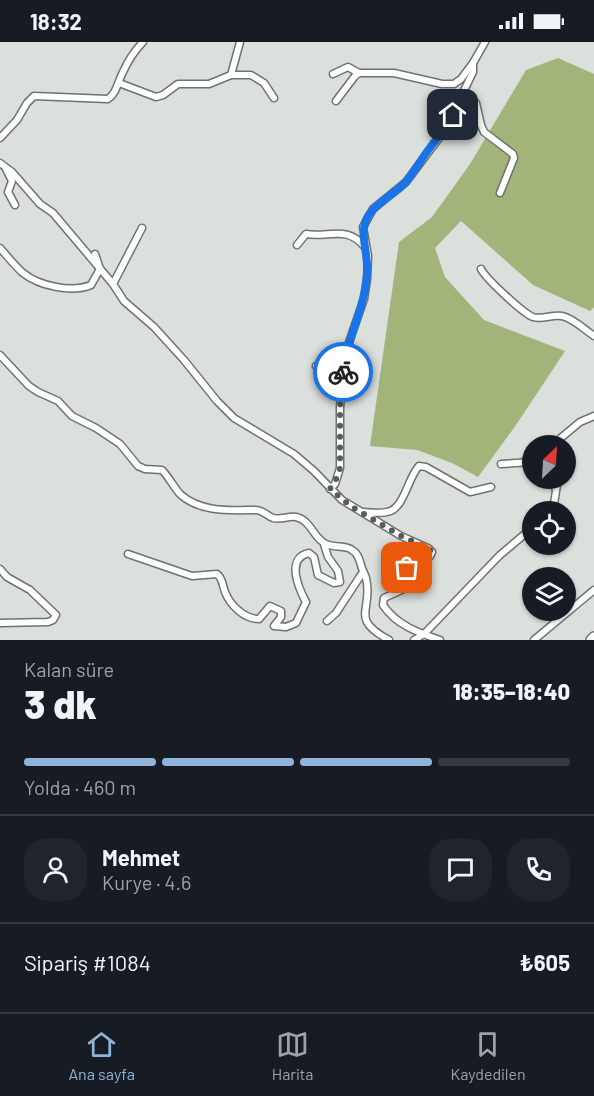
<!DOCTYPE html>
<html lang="tr">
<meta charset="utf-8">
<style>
:root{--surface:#171b24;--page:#20242c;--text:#f1f3f6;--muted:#9ea1a6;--line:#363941;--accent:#90b3d8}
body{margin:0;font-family:Barlow,sans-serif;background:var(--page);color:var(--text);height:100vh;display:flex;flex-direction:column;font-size:22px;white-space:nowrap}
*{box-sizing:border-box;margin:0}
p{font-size:20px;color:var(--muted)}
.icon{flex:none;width:33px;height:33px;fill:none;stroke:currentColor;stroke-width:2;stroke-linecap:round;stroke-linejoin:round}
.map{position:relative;height:598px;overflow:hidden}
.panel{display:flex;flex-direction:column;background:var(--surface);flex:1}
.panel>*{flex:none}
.needle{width:39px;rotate:25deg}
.controls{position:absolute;left:522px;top:393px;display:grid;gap:12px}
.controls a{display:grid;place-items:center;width:54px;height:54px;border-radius:50%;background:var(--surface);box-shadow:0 2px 4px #0004;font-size:30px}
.pin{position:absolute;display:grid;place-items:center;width:51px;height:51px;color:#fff;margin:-26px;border-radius:12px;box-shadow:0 3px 9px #0006}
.courier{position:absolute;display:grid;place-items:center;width:60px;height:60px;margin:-30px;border:4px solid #1a73e8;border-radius:50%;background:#fff;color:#222;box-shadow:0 2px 8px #0007}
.overview em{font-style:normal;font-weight:800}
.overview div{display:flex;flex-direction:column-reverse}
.overview{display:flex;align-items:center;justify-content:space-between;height:102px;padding:0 24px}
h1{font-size:39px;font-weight:800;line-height:45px}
.bar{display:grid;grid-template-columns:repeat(4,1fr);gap:9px 6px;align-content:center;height:72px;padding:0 24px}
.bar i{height:8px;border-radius:4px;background:var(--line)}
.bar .on{background:var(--accent)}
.bar p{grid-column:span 4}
.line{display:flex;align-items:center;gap:15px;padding:0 24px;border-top:2px solid var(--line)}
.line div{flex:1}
.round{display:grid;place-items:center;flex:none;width:63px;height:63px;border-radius:24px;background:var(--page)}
.status{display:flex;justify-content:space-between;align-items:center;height:42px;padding:0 30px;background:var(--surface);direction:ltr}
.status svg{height:16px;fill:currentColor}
.dock{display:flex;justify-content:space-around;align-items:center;height:84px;border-top:2px solid var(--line);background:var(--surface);font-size:16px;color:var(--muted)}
.dock a{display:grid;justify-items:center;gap:3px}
.dock .on{color:var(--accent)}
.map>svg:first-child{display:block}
.forest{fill:#a3b47b}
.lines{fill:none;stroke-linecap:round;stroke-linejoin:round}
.minor-casing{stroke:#6e7370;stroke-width:9}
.highway-casing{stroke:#6e7370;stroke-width:12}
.minor{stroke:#fff;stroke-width:6}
.highway{stroke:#fff;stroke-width:9}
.done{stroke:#585b59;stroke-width:6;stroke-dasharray:0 10.8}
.route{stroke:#1a73e8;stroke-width:8}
</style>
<div class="status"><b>18:32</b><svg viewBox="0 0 49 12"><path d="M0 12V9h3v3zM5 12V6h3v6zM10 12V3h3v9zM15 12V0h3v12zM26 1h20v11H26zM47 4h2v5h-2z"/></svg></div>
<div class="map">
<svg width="594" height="598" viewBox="0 0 594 598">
<rect width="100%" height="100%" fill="#dbe0dd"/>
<!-- forest -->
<polygon class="forest" points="558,16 594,32 594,265 590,269 533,243 461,179 435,206 445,235 484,278 565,309 516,383 478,435 452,421 417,408 370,404 399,200 432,175 470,122 526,28"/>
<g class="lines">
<!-- minor casing -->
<g class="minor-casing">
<g id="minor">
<polyline points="333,32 348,25 359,31 394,31 442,42 454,42 461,37 473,21"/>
<polyline points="231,33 240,0"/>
<polyline points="119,41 156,55 163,53 178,42 209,42 231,33 251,33 264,41 274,56"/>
<polyline points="336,59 355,34 359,31"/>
<path d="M455 70C461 64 466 57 476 61L481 83 484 90 513 112 514 116 500 151"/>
<path d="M0 96 17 78 27 61 34 54 108 57C117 50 117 42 122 32 127 21 135 8 143 0"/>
<path d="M0 121 12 130 40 162 53 171 113 242 124 259 154 285 184 318 217 359 234 376 294 412 314 429 342 458 401 494 428 506 432 510C428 523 416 515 406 521L407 526 414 534 413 540 406 546 384 556 383 563C396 583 419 591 440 598"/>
<polyline points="6,127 12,139 8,150 15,163"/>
<path d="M297 203 306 192C328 196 346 183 364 204"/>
<path d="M0 206C7 214 15 224 23 231 39 244 72 251 91 243L100 227 95 212"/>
<path d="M481 227C486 237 524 272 533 275 543 278 552 272 562 274 573 276 585 288 594 294"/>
<polyline points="113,242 142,186"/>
<path d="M0 313 29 344 38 350 58 359 72 374 96 386 120 402 138 424 145 427 162 428C169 435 174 446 181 453 202 471 231 468 256 468 263 468 267 474 273 476 280 478 288 474 296 475 311 478 313 496 326 502 334 506 346 503 352 508 358 511 359 517 361 523 362 528 365 532 366 536 374 568 348 576 389 598"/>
<polyline points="316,324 342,338"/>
<polyline points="555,404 556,400 580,380 594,374"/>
<polyline points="501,422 532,420"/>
<polyline points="549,436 556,447"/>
<polyline points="330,447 335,442 340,426 340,365 344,322 349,300 364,257 367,237 368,214 363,185 373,167 406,140 445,88 473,30 473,21 485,0"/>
<path d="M363 470C370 470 379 472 387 470 404 468 408 435 419 424L426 425 470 450 491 445"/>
<polyline points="548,470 554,462 558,436"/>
<path d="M128 512 192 534 217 532C223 537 222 542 225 550 230 563 244 577 259 577L270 564 281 569V575L274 584 286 585 296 581 306 560C299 547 285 516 309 511L314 515 318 533 334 541 340 540 338 529 328 515 324 502"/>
<polyline points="0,527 7,535 30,548 56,573 53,578 48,580 0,581"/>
<polyline points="327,579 336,571 363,530"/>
<polyline points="414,598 424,592 500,513 532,486"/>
<polyline points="534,598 594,548"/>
</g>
</g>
<!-- highway casing -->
<g class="highway-casing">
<polyline id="highway" points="591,598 594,595"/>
</g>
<!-- minor -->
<use href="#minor" class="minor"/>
<!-- highway -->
<use href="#highway" class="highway"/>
</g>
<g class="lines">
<!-- done -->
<path class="done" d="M343 330 340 365V426L338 434 330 447 352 465 401 494 428 506 432 510C428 523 416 515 406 521L407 526"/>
<!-- route -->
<path class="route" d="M343 330C347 296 365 266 367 232 369 212 358 191 368 174 376 161 391 154 402 144 411 135 417 124 424 114 434 100 444 88 453 73"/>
</g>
</svg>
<div class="controls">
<a><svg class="needle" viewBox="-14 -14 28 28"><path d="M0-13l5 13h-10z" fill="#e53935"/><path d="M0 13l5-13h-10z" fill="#9ea1a6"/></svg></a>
<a><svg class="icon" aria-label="locate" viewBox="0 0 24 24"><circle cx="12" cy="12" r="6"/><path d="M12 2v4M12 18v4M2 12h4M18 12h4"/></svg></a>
<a><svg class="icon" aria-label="layers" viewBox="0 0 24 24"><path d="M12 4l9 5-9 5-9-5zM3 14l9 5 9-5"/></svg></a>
</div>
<div class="pin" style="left:407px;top:526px;background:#ea580c"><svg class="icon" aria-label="bag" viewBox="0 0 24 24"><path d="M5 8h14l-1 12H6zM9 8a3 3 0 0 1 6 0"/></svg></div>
<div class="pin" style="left:453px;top:73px;background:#1f2937"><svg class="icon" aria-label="home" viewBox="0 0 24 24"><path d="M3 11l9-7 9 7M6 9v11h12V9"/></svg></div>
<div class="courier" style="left:343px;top:330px"><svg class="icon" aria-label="bike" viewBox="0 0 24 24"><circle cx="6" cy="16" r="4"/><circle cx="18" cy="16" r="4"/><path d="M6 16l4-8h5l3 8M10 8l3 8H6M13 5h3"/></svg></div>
</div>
<section class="panel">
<div class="overview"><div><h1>3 dk</h1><p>Kalan süre</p></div><em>18:35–18:40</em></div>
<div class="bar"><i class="on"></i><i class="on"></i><i class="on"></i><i></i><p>Yolda · 460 m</p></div>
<div class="line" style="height:108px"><a class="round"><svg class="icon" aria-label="person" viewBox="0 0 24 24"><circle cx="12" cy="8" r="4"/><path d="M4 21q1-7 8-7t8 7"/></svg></a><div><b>Mehmet</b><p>Kurye · 4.6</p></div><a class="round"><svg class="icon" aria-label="chat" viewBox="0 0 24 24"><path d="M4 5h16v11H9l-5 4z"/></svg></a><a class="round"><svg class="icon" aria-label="phone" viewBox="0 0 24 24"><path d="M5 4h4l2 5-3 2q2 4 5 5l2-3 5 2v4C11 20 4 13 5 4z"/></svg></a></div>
<div class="line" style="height:78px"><div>Sipariş #1084</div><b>₺605</b></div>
</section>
<nav class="dock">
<a class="on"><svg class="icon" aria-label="home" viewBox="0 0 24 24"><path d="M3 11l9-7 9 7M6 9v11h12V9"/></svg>Ana sayfa</a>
<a><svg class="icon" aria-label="map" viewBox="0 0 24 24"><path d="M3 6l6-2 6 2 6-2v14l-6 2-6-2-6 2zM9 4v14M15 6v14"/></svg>Harita</a>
<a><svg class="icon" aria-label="saved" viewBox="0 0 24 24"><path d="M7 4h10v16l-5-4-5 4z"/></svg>Kaydedilen</a>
</nav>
